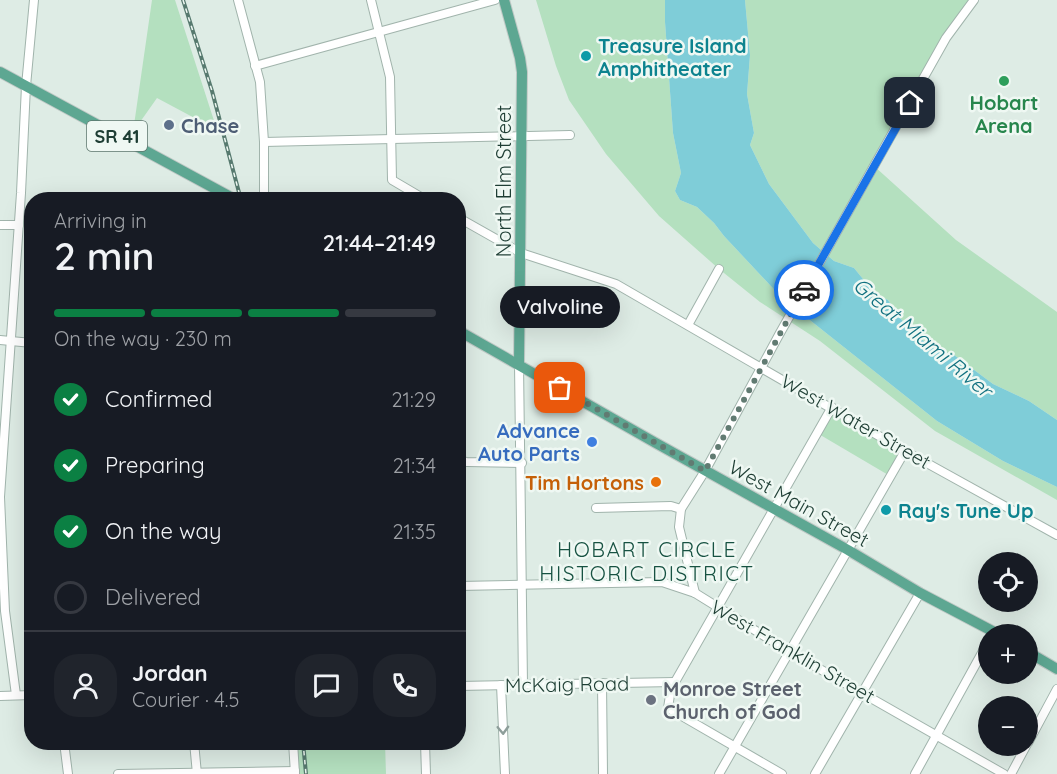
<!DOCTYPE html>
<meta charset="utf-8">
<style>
:root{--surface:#171b24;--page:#20242c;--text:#f1f3f6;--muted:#9ea1a6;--line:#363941;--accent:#0b8043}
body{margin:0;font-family:Quicksand,sans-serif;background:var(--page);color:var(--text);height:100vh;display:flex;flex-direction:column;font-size:22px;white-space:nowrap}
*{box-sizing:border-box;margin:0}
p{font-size:20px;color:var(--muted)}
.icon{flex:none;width:33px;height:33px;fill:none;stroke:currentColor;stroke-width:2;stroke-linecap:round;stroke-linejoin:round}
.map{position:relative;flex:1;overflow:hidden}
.details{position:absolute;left:24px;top:192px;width:442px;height:558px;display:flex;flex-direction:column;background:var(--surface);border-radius:24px;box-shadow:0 6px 24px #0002}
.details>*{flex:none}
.controls{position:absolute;left:978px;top:552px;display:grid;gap:12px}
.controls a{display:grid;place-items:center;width:60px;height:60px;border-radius:50%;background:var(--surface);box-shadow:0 6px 24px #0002;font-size:30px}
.pin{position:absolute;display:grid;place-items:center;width:51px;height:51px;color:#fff;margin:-26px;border-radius:12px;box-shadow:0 3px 9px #0006}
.courier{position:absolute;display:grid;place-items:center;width:60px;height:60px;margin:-30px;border:4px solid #1a73e8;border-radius:50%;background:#fff;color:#222;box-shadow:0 2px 8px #0007}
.bubble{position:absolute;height:42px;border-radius:21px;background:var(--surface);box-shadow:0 6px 24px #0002;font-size:20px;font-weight:600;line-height:42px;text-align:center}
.head em{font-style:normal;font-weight:600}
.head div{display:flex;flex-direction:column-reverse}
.head{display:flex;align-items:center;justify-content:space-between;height:102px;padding:0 30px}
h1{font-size:39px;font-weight:600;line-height:45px}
.bar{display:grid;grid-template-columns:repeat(4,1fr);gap:9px 6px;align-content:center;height:72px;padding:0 30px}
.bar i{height:8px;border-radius:4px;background:var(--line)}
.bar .current{background:var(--accent)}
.bar p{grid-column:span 4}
.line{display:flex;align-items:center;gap:15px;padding:0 30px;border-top:2px solid var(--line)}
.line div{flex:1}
.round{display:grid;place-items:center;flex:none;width:63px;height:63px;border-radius:24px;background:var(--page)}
ol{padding:0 30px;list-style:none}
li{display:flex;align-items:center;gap:18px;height:66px}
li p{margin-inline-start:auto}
li .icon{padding:6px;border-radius:50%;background:var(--accent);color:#fff;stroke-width:4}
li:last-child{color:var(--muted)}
li i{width:33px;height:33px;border:3px solid var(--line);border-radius:50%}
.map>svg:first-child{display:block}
.green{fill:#b4e0bf}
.water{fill:#7fcdd8}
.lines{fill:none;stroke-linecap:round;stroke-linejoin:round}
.minor-casing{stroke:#a1b4ac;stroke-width:10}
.major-casing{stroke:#c0c9c6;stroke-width:12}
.minor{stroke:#fff;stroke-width:8}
.major{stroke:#5da792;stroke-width:10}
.rail-casing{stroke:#577a6f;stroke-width:4}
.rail{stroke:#eff8f3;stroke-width:1.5;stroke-dasharray:4.5;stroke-linecap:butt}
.oneway{stroke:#8e9e9a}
.done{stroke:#617b72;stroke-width:6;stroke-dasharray:0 10.8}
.route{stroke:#1a73e8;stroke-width:8}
.culture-dot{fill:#0f9aa8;stroke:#eff8f3;stroke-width:2}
.leisure-dot{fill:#2e9e5b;stroke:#eff8f3;stroke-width:2}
.service-dot{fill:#5c6f8a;stroke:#eff8f3;stroke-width:2}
.shop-dot{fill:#3f7fe0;stroke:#eff8f3;stroke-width:2}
.food-dot{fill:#e8710a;stroke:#eff8f3;stroke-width:2}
.worship-dot{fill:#6b7280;stroke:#eff8f3;stroke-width:2}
.labels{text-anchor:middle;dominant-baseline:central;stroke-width:5;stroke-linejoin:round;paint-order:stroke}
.shield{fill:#eff8f3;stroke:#5d766d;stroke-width:1.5}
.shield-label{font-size:18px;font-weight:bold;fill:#1e3e34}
.culture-label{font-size:20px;font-weight:bold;fill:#0d838f;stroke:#eff8f3;text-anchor:start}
.leisure-label{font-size:20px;font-weight:bold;fill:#27864d;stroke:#eff8f3}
.service-label{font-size:20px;font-weight:bold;fill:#4e5e75;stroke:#eff8f3;text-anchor:start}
.street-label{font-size:20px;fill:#1e3e34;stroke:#eff8f3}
.shop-label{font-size:20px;font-weight:bold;fill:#366cbe;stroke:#eff8f3;text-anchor:end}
.food-label{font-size:20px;font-weight:bold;fill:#c56008;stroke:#eff8f3;text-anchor:end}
.worship-label{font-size:20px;font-weight:bold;fill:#5b616d;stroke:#eff8f3;text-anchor:start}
.water-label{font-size:21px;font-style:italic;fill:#117180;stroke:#eff8f3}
.neighbourhood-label{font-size:21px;letter-spacing:1.5px;fill:#175242;stroke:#eff8f3}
</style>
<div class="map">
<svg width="1057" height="774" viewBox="0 0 1057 774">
<rect width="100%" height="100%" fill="#deece5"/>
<!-- green -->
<g class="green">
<polygon points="152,0 175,0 217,130 157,98 133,132"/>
<polygon points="536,0 665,0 665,22 673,133 681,173 675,191 680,200 697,207 714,223 724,236 782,298 937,421 1003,461 1057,487 1057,500 935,431 820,341 760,302 719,269 659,216 606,154 569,100 556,66"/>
<polygon points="745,0 974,0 958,20 874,166 956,240 1057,312 1057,420 1029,401 993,384 954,355 934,348 918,337 900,318 888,300 876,295 854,268 834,261 813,243 769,184 750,145 754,133 747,94 750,55"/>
<polygon points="832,407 905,451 890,476 817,433"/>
<polygon points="293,743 385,743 386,774 295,774"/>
</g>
<!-- water -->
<polygon class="water" points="665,0 745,0 750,55 747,94 754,133 750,145 769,184 813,243 834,261 854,268 876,295 888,300 900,318 918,337 934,348 954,355 993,384 1029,401 1057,420 1057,487 1003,461 937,421 782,298 724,236 714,223 697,207 680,200 675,191 681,173 673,133 665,22"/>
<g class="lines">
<!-- minor casing -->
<g class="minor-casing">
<g id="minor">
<polyline points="238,0 260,82 264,142 264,200"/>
<polyline points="371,0 390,77 392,180 426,200"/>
<polyline points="255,66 495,0"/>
<polyline points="264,142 570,135"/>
<polyline points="459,218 521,253 616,284 905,451 1057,535"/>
<polyline points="0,225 19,225"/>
<polyline points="688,325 719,269"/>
<polyline points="0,340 32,343"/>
<polyline points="519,364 523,684"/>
<polyline points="459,459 466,462 522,463"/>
<polyline points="596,508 671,506 681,509"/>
<polyline points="459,586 662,582 695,593 790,652 1004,774"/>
<polyline points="695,593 679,527 681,509 705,471 780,333 946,38 974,0"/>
<polyline points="602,683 603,774"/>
<polyline points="501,685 505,774"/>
<polyline points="459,686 675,682"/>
<polyline points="16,695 5,611 0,497 21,193 26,86 34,0"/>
<polyline points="0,696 32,695"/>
<polyline points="64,742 68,774"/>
<polyline points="194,742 197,774"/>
<polyline points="293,742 295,774"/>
<polyline points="425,742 426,774"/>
<polyline points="1028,743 1057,689"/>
<polyline points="118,774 295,771"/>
<polyline points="719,774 905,451"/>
<polyline points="782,774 668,708 670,695 675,682 832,407"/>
<polyline points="815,774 920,593"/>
<polyline points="915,774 988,642"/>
<polyline points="1011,774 1026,746"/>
</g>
</g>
<!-- major casing -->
<g class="major-casing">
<g id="major">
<polyline points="504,0 520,58 522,72 519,364"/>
<polyline points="0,72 236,200"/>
<polyline points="459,331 654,442 848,550 920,593 998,634"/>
<polyline points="1028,652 1057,669"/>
</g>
</g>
<!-- minor -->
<use href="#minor" class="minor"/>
<!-- major -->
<use href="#major" class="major"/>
<!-- rail casing -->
<g class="rail-casing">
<g id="rail">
<polyline points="183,0 212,91 241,200"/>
<polyline points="303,742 306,774"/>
</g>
</g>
<!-- rail -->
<use href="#rail" class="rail"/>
</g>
<!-- one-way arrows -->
<defs><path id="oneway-chevron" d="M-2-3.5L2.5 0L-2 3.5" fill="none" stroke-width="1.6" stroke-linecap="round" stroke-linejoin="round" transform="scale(1.5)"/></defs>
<use class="oneway" href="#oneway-chevron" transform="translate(503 730) rotate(88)"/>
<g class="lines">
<!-- done -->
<polyline class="done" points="560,388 705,471 804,290"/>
<!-- route -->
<polyline class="route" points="804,290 910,103"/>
</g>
<!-- markers -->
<g class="culture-dot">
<circle cx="586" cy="56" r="6"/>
<circle cx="886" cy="510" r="6"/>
</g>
<circle class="leisure-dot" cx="1004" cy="81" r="6"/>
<circle class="service-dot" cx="169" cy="125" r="6"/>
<circle class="shop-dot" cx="592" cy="442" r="6"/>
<circle class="food-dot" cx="656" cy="482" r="6"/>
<circle class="worship-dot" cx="651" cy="700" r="6"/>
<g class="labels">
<!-- shield labels -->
<rect class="shield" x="87" y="121" width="60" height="30" rx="4.5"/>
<g class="shield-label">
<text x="117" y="136">SR 41</text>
</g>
<!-- culture labels -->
<g class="culture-label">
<text x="598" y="45">Treasure Island<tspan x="598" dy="23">Amphitheater</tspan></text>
<text x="898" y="510">Ray's Tune Up</text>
</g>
<!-- leisure labels -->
<g class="leisure-label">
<text x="1004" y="102">Hobart<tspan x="1004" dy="23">Arena</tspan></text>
</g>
<!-- service labels -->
<g class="service-label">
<text x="181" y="125">Chase</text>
</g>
<!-- street labels -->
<g class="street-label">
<text transform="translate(503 181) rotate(-90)">North Elm Street</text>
<text transform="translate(856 421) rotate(30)">West Water Street</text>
<text transform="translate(799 503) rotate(29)">West Main Street</text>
<text transform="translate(793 651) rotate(30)">West Franklin Street</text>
<text transform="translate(567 684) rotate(-1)">McKaig Road</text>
</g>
<!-- shop labels -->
<g class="shop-label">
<text x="580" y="430">Advance<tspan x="580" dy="23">Auto Parts</tspan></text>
</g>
<!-- food labels -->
<g class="food-label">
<text x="644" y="482">Tim Hortons</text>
</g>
<!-- worship labels -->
<g class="worship-label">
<text x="663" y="688">Monroe Street<tspan x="663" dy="23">Church of God</tspan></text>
</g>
<!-- water labels -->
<g class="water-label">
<text transform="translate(923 337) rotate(40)">Great Miami River</text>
</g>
<!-- neighbourhood labels -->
<g class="neighbourhood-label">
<text x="647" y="549">HOBART CIRCLE<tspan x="647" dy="24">HISTORIC DISTRICT</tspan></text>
</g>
</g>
</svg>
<div class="controls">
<a><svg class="icon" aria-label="locate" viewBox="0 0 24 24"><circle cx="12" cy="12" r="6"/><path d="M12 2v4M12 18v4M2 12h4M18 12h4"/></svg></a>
<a>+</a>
<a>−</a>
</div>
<div class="pin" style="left:560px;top:388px;background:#ea580c"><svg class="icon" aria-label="bag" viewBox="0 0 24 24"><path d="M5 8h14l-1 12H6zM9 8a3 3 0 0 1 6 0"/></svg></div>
<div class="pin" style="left:910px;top:103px;background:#1f2937"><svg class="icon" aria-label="home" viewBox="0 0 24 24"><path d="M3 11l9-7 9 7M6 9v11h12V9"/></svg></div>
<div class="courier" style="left:804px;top:290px"><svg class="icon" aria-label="car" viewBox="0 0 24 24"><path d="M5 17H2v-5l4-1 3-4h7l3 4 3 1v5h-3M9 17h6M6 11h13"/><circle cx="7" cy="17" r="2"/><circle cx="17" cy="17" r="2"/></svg></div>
<div class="bubble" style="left:500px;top:286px;width:120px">Valvoline</div>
<section class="details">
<div class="head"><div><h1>2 min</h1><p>Arriving in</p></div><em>21:44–21:49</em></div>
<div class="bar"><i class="current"></i><i class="current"></i><i class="current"></i><i></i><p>On the way · 230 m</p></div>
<ol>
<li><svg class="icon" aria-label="check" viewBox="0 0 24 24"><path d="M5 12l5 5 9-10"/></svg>Confirmed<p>21:29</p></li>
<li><svg class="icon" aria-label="check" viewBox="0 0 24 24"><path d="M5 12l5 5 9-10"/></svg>Preparing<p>21:34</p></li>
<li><svg class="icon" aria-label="check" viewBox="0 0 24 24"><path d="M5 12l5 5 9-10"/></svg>On the way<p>21:35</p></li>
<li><i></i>Delivered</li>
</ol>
<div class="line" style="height:108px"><a class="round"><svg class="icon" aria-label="person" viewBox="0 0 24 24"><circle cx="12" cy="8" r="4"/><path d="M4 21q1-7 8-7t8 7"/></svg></a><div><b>Jordan</b><p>Courier · 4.5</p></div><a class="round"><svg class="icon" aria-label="chat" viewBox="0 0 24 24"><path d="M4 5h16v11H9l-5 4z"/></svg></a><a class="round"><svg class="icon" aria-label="phone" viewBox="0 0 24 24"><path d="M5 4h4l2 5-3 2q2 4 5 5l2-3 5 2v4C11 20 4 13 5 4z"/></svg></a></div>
</section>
</div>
